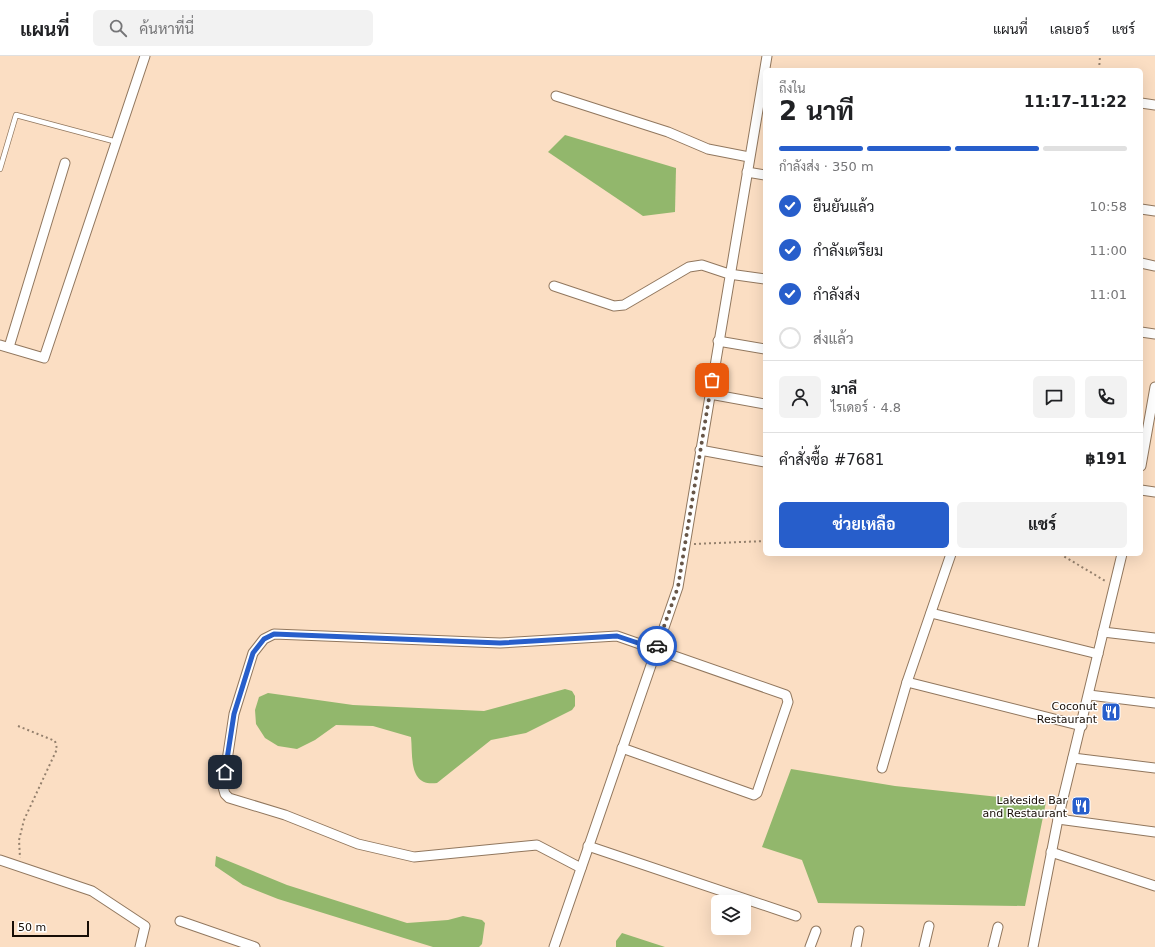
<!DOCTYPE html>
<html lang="th">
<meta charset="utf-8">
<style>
:root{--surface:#fff;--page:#f2f2f2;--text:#202124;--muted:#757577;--line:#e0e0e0;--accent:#275ecb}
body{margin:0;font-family:"DejaVu Sans",Sarabun,sans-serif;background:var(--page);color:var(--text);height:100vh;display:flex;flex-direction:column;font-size:15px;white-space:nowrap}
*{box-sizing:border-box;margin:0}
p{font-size:13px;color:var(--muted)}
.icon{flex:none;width:22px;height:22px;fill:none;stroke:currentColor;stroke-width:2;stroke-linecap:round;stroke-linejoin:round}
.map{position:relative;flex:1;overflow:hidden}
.details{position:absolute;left:763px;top:12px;width:380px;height:488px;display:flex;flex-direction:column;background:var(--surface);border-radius:6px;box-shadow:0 4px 16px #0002}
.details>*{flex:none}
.tools{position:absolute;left:711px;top:839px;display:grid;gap:8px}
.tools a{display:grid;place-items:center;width:40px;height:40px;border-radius:6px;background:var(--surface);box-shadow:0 4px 16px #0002;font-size:20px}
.scale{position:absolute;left:12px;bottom:10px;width:77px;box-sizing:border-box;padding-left:4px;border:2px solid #170d05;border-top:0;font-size:11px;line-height:14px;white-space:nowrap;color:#170d05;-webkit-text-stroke:3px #fff;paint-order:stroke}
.pin{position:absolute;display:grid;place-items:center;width:34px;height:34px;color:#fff;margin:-17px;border-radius:8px;box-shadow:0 2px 6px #0006}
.courier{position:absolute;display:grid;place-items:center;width:40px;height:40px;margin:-20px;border:3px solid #275ecb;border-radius:50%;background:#fff;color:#222;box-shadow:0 1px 5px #0007}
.overview em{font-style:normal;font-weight:700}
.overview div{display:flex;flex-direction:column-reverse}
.overview{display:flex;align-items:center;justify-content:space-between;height:68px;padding:0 16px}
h1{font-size:26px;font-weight:700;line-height:30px}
.bar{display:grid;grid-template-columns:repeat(4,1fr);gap:6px 4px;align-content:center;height:48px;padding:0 16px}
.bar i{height:5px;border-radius:3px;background:var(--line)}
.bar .active{background:var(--accent)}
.bar p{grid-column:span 4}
.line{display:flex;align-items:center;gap:10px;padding:0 16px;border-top:1px solid var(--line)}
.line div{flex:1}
.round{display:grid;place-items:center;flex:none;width:42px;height:42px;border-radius:6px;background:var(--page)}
ol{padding:0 16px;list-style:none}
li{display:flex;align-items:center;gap:12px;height:44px}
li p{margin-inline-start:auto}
li .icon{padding:4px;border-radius:50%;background:var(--accent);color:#fff;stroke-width:4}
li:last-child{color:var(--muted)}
li i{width:22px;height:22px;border:2px solid var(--line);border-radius:50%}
.primary-button{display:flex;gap:8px;margin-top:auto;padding:8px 16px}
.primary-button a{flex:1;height:46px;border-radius:6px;background:var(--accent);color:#fff;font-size:16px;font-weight:700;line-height:46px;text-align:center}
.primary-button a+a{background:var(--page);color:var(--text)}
header{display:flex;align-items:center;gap:24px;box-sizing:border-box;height:56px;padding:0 20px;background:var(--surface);border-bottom:1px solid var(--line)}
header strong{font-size:19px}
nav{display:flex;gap:22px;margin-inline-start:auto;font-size:14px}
.search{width:280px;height:36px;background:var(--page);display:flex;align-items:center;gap:10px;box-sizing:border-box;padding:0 14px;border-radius:6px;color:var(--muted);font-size:15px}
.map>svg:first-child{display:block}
.water{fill:#92b76c}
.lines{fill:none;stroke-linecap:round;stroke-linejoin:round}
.service-casing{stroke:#91775e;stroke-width:6}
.minor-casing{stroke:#91775e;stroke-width:11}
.path{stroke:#94806d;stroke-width:2;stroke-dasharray:2 3;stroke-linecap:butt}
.service{stroke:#fff;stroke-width:4.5}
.minor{stroke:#fff;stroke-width:9}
.done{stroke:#675648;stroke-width:4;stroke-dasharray:0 7.2}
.route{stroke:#275ecb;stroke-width:5}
.labels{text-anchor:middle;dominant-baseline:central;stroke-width:3;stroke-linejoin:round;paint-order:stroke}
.poi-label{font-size:11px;fill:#170d05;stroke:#fff;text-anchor:end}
</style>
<header>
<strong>แผนที่</strong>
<div class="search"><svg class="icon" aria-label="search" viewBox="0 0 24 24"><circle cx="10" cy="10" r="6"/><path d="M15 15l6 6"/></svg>ค้นหาที่นี่</div>
<nav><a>แผนที่</a><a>เลเยอร์</a><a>แชร์</a></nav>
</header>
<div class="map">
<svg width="1155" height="891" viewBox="0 0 1155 891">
<rect width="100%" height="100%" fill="#fbdec3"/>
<!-- water -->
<g class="water">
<polygon points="565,79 676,112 675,156 643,160 548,96"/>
<path d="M565 633 572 635 575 640V650L572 654 526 677 491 684 437 727C408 731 413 700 411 681L373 670 336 669 315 684 297 693 278 690 265 682 256 668 255 654 259 641 268 637 353 649 484 655Z"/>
<polygon points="791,713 895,730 1046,746 1025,850 818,847 802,804 762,791"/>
<polygon points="216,800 287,829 407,867 448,864 463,860 482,864 485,867 482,888 479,891 433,891 278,843 243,829 215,810"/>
<polygon points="622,877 665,891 616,891 616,885"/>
</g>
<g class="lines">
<!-- service casing -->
<g class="service-casing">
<polyline id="service" points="0,113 16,59 117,86"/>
</g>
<!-- minor casing -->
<g class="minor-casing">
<g id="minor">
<polyline points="556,40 668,76 708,93 749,101"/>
<polyline points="1141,47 1155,49"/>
<polyline points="747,116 765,119"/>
<polyline points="1141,153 1155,155"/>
<polyline points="1141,207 1155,210"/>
<polyline points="554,230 614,250 624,249 689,211 702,209 729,218 765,223"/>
<polyline points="1141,276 1155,278"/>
<polyline points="718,285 765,293"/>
<polyline points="0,289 44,302 145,0"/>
<polyline points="9,291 65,107"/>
<polyline points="710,338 765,348"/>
<polyline points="700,394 765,406"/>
<polyline points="1141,410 1155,331"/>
<polyline points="1141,434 1155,436"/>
<polyline points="931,557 1098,598"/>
<polyline points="1103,576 1155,582"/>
<polyline points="907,626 1082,670"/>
<polyline points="1089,639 1155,647"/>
<polyline points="1073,702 1155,712"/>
<polyline points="882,712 907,626 951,498"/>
<polyline points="1058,763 1155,776"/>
<polyline points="588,790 796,860"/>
<polyline points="1051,796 1155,830"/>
<polyline points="0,804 92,835 145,870 140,891"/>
<polyline points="581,812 537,789 414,801 358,788 285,759 229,742 225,738 223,731 234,658 253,597 264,583 274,578 500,587 617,580 786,639 788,646 757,737 754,739 622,692"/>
<polyline points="180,865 255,891"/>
<polyline points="554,891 678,531 767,0"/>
<polyline points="810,891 816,875"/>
<polyline points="856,891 859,875"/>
<polyline points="924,891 929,870"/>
<polyline points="993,891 998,871"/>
<polyline points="1033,891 1058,763 1122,498"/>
</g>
</g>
<!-- path -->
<g class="path">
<polyline points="1099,14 1100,0"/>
<polyline points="694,488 765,485"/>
<polyline points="1060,498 1107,526"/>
<polyline points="18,670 55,685 57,693 24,764 19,784 20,802"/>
</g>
<!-- service -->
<use href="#service" class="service"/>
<!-- minor -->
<use href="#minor" class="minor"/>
</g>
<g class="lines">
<!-- done -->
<polyline class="done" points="657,590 678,531 712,324"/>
<!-- route -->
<polyline class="route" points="225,716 234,658 253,597 264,583 274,578 500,587 617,580 656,593 657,590"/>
</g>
<!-- icons -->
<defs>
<g id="restaurant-square" transform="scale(1)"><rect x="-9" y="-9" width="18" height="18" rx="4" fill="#275ecb" stroke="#fff"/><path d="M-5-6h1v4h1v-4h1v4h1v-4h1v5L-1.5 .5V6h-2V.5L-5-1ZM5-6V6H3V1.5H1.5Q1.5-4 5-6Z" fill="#fff"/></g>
</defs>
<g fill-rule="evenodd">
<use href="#restaurant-square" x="1111" y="656"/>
<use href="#restaurant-square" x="1081" y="750"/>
</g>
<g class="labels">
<!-- poi labels -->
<g class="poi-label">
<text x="1097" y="650">Coconut<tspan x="1097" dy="13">Restaurant</tspan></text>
<text x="1067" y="744">Lakeside Bar<tspan x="1067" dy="13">and Restaurant</tspan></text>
</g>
</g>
</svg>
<div class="tools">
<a><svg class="icon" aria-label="layers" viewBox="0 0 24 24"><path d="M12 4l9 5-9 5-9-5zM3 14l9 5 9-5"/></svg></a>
</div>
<div class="scale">50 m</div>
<div class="pin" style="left:712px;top:324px;background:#ea580c"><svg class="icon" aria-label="bag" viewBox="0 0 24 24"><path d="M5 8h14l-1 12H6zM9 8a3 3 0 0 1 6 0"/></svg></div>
<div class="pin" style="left:225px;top:716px;background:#1f2937"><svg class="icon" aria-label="home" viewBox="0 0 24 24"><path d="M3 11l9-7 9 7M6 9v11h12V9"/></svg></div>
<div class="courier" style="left:657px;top:590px"><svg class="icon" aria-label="car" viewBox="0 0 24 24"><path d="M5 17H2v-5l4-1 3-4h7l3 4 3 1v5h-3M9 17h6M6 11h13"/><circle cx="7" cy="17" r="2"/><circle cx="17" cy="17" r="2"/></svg></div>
<section class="details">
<div class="overview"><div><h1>2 นาที</h1><p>ถึงใน</p></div><em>11:17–11:22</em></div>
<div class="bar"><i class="active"></i><i class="active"></i><i class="active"></i><i></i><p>กำลังส่ง · 350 m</p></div>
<ol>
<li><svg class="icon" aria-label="check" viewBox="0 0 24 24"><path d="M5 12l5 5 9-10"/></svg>ยืนยันแล้ว<p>10:58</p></li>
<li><svg class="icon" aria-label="check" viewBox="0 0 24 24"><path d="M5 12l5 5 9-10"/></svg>กำลังเตรียม<p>11:00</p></li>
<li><svg class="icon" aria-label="check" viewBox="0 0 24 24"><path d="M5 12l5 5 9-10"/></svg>กำลังส่ง<p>11:01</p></li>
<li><i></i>ส่งแล้ว</li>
</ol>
<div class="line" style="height:72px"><a class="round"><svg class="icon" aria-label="person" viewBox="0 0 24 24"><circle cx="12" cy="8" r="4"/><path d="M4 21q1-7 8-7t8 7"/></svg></a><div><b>มาลี</b><p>ไรเดอร์ · 4.8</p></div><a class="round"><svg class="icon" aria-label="chat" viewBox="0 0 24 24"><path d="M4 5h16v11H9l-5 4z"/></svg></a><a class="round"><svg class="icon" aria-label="phone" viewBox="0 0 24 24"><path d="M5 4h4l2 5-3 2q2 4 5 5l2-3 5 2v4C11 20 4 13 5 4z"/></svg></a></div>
<div class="line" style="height:52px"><div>คำสั่งซื้อ #7681</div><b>฿191</b></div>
<div class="primary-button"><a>ช่วยเหลือ</a><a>แชร์</a></div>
</section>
</div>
